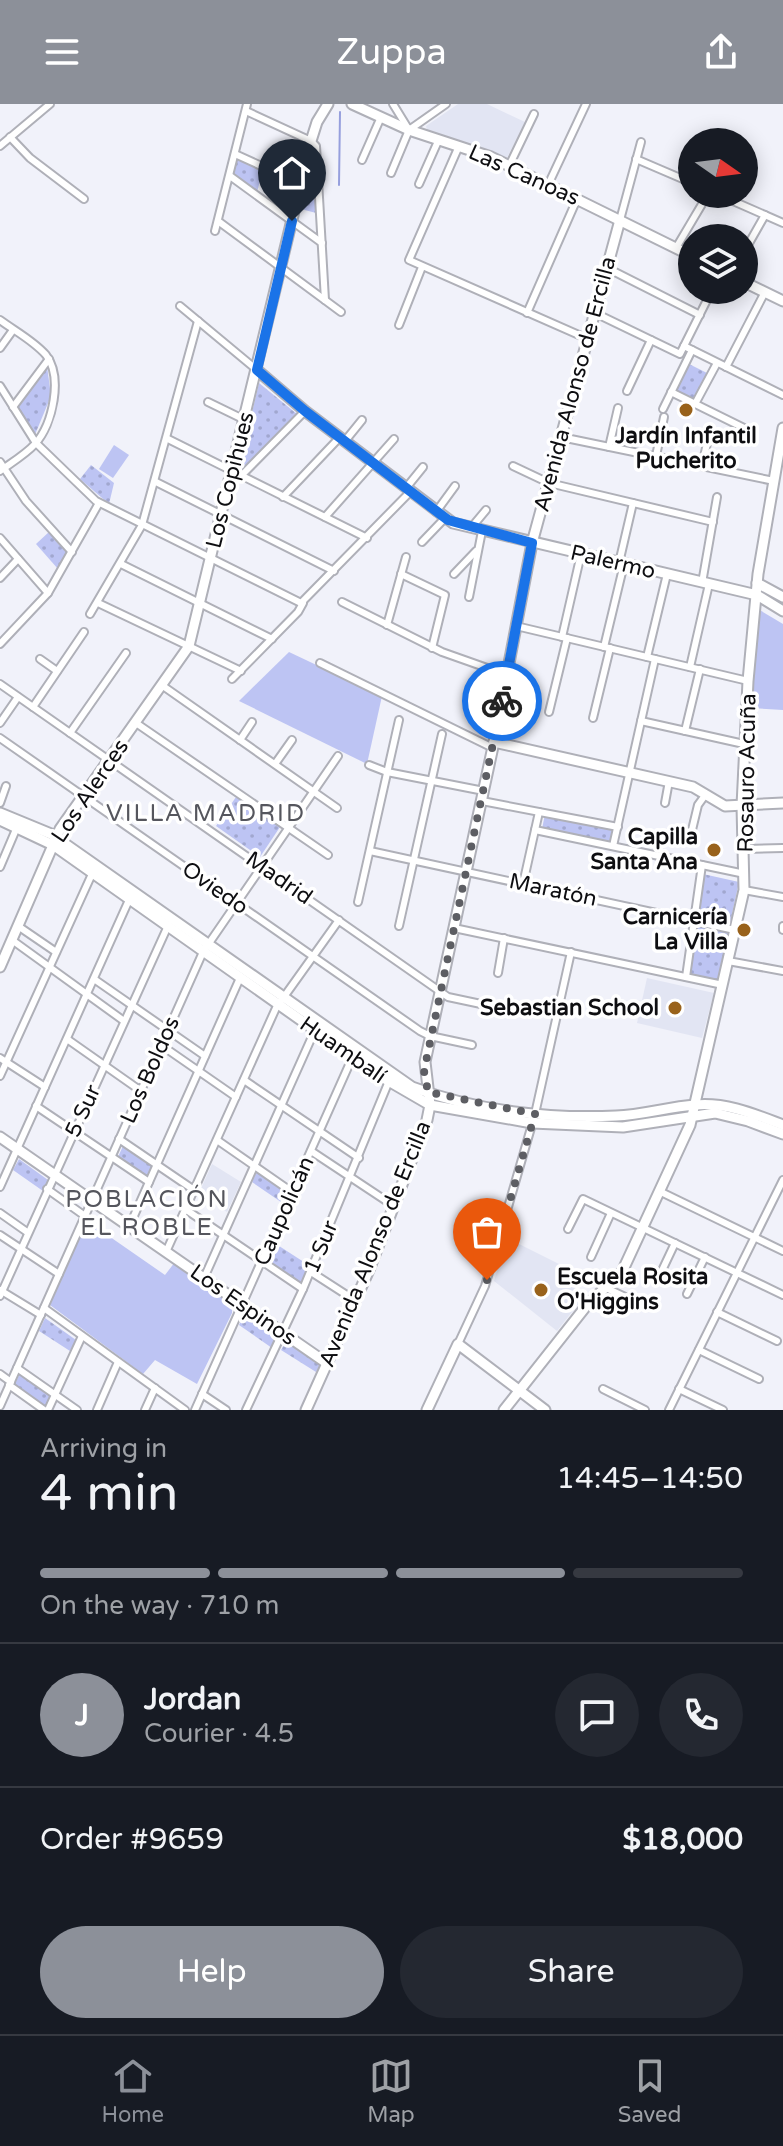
<!DOCTYPE html>
<meta charset="utf-8">
<style>
:root{--surface:#171b24;--page:#242831;--text:#f1f3f6;--muted:#9ea1a6;--line:#363941;--accent:#8c9099}
body{margin:0;font-family:"Varela Round",sans-serif;background:var(--page);color:var(--text);height:100vh;display:flex;flex-direction:column;font-size:30px;white-space:nowrap}
*{box-sizing:border-box;margin:0}
p{font-size:26px;color:var(--muted)}
.icon{flex:none;width:44px;height:44px;fill:none;stroke:currentColor;stroke-width:2;stroke-linecap:round;stroke-linejoin:round}
.map{position:relative;height:1306px;overflow:hidden}
.panel{display:flex;flex-direction:column;background:var(--surface);flex:1}
.panel>*{flex:none}
.needle{width:52px;rotate:104deg}
.controls{position:absolute;left:678px;top:24px;display:grid;gap:16px}
.controls a{display:grid;place-items:center;width:80px;height:80px;border-radius:50%;background:var(--surface);box-shadow:0 4px 20px #0003;font-size:40px}
.pin{position:absolute;display:grid;place-items:center;width:68px;height:68px;color:#fff;margin:-82px -34px;border-radius:50% 50% 50% 0;rotate:-45deg;box-shadow:0 0 8px #0007}
.pin .icon{rotate:45deg}
.courier{position:absolute;display:grid;place-items:center;width:80px;height:80px;margin:-40px;border:6px solid #1a73e8;border-radius:50%;background:#fff;color:#222;box-shadow:0 2px 10px #0007}
.head em{font-style:normal;font-weight:600}
.head div{display:flex;flex-direction:column-reverse}
.head{display:flex;align-items:center;justify-content:space-between;height:136px;padding:0 40px}
h1{font-size:52px;font-weight:600;line-height:60px}
.bar{display:grid;grid-template-columns:repeat(4,1fr);gap:12px 8px;align-content:center;height:96px;padding:0 40px}
.bar i{height:10px;border-radius:6px;background:var(--line)}
.bar .selected{background:var(--accent)}
.bar p{grid-column:span 4}
.line{display:flex;align-items:center;gap:20px;padding:0 40px;border-top:2px solid var(--line)}
.line div{flex:1}
.round{display:grid;place-items:center;flex:none;width:84px;height:84px;border-radius:42px;background:var(--page)}
.button{display:flex;gap:16px;margin-top:auto;padding:16px 40px}
.button a{flex:1;height:92px;border-radius:48px;background:var(--accent);color:#fff;font-size:32px;font-weight:600;line-height:92px;text-align:center}
.button a+a{background:var(--page);color:var(--text)}
header{display:flex;justify-content:space-between;align-items:center;height:104px;padding:0 40px;background:var(--accent);color:#fff;font-size:36px;font-weight:600}
.tabs{display:flex;justify-content:space-around;align-items:center;height:112px;border-top:2px solid var(--line);background:var(--surface);font-size:22px;color:var(--muted)}
.tabs a{display:grid;justify-items:center;gap:4px}
.tabs .selected{color:var(--accent)}
.map>svg:first-child{display:block}
.built{fill:#e2e5f3}
.green{fill:url(#green-dots)}
.pitch{fill:#bdc4f3}
.lines{fill:none;stroke-linecap:round;stroke-linejoin:round}
.stream{stroke:#969fdd;stroke-width:2}
.street-casing{stroke:#afb0b8;stroke-width:10}
.secondary-casing{stroke:#afb0b8;stroke-width:13}
.street{stroke:#fff;stroke-width:6}
.secondary{stroke:#fff;stroke-width:9}
.done{stroke:#5d5e63;stroke-width:8;stroke-dasharray:0 14.4}
.route{stroke:#1a73e8;stroke-width:10}
.poi-dot{fill:#99621b;stroke:#fff;stroke-width:3}
.labels{text-anchor:middle;dominant-baseline:central;stroke-width:7;stroke-linejoin:round;paint-order:stroke}
.street-label{font-size:22px;fill:#0e0e11;stroke:#fff}
.poi-label{font-size:22px;font-weight:bold;fill:#0e0e11;stroke:#fff;text-anchor:end}
.neighbourhood-label{font-size:24px;letter-spacing:2px;fill:#55565d;stroke:#fff}
</style>
<header><svg class="icon" aria-label="menu" viewBox="0 0 24 24"><path d="M4 6h16M4 12h16M4 18h16"/></svg>Zuppa<svg class="icon" aria-label="share" viewBox="0 0 24 24"><path d="M12 15V3M7 8l5-5 5 5M5 13v7h14v-7"/></svg></header>
<div class="map">
<svg width="783" height="1306" viewBox="0 0 783 1306">
<defs>
<pattern id="green-dots" width="8" height="8" patternUnits="userSpaceOnUse" patternTransform="scale(2)"><rect width="8" height="8" fill="#bdc4f3"/><path d="M2 2h.1M6 6h.1" fill="none" stroke="#a1a7cf" stroke-width="1.8" stroke-linecap="round"/></pattern>
</defs>
<rect width="100%" height="100%" fill="#f1f2fa"/>
<!-- built -->
<g class="built">
<polygon points="458,0 487,0 525,18 506,56 481,44 427,26 426,22"/>
<polygon points="647,874 714,889 702,934 637,919"/>
<polygon points="212,1060 241,1078 227,1108 199,1089"/>
<polygon points="507,1134 565,1163 583,1194 557,1227 494,1177"/>
</g>
<!-- green -->
<g class="green">
<polygon points="314,50 316,109 301,105"/>
<polygon points="237,54 263,66 257,88 233,70"/>
<polygon points="689,260 707,269 693,296 675,287"/>
<polygon points="47,262 51,292 34,333 17,305"/>
<polygon points="259,279 297,310 242,368 238,367"/>
<polygon points="91,361 114,379 109,400 80,375"/>
<polygon points="50,427 68,447 58,465 36,440"/>
<polygon points="236,693 280,723 260,753 216,722"/>
<polygon points="545,710 614,725 611,740 542,725"/>
<polygon points="703,770 739,778 717,879 690,873"/>
<polygon points="123,1042 152,1062 147,1073 118,1053"/>
<polygon points="19,1055 48,1076 43,1087 13,1066"/>
<polygon points="257,1067 286,1087 281,1098 252,1078"/>
<polygon points="276,1140 310,1162 303,1180 268,1157"/>
<polygon points="244,1211 276,1233 272,1244 239,1221"/>
<polygon points="45,1214 76,1236 70,1247 39,1227"/>
<polygon points="287,1236 321,1259 316,1268 281,1246"/>
<polygon points="20,1269 51,1292 45,1305 14,1282"/>
</g>
<!-- pitch -->
<g class="pitch">
<polygon points="114,341 129,351 113,374 99,365"/>
<polygon points="758,505 783,520 783,606 750,604"/>
<polygon points="289,548 382,592 367,660 239,597"/>
<polygon points="90,1119 165,1171 175,1158 232,1201 232,1209 197,1280 155,1256 143,1270 50,1201 85,1121"/>
</g>
<g class="lines">
<!-- stream -->
<polyline class="stream" points="339,81 340,8"/>
<!-- street casing -->
<g class="street-casing">
<g id="street">
<polyline points="393,0 409,26"/>
<polyline points="246,7 311,37 316,42 325,196"/>
<polyline points="409,26 446,0"/>
<polyline points="10,33 30,54 84,95"/>
<polyline points="0,42 50,0"/>
<polyline points="459,42 409,156 588,235"/>
<polyline points="235,50 301,80"/>
<polyline points="636,55 692,79"/>
<polyline points="362,56 381,13"/>
<polyline points="509,62 534,10"/>
<polyline points="391,69 409,26"/>
<polyline points="230,72 322,139"/>
<polyline points="419,80 439,35"/>
<polyline points="548,81 586,0"/>
<polyline points="717,90 783,119"/>
<polyline points="620,116 641,38"/>
<polyline points="218,117 341,208"/>
<polyline points="215,127 247,0"/>
<polyline points="676,144 708,90"/>
<polyline points="744,148 765,111"/>
<polyline points="607,164 700,211"/>
<polyline points="180,202 257,266"/>
<polyline points="527,209 577,95"/>
<polyline points="595,209 680,250 712,186"/>
<path d="M0 216C15 227 34 237 46 251 63 273 53 320 35 340 26 350 11 359 0 367"/>
<polyline points="399,221 422,163"/>
<polyline points="684,242 783,291"/>
<polyline points="0,244 13,226"/>
<polyline points="726,263 765,188"/>
<polyline points="0,282 36,339 96,397 301,499 410,388"/>
<polyline points="627,287 651,236"/>
<polyline points="671,288 744,324"/>
<polyline points="208,298 245,316"/>
<polyline points="695,300 717,259"/>
<polyline points="13,303 49,255"/>
<polyline points="663,305 692,246"/>
<polyline points="561,333 774,377"/>
<polyline points="168,335 367,434"/>
<polyline points="345,337 362,316"/>
<polyline points="609,343 618,304"/>
<polyline points="656,352 664,313"/>
<polyline points="0,358 26,397 72,448"/>
<polyline points="513,362 549,379 713,418"/>
<polyline points="702,362 709,330"/>
<polyline points="241,372 305,307"/>
<polyline points="156,378 334,467"/>
<polyline points="406,384 423,363"/>
<polyline points="283,393 340,333"/>
<polyline points="436,408 455,382"/>
<polyline points="325,413 394,335"/>
<polyline points="471,424 486,406"/>
<polyline points="0,434 48,489"/>
<polyline points="422,438 445,414"/>
<polyline points="619,459 633,399"/>
<polyline points="121,460 272,535"/>
<polyline points="401,470 445,491 432,544"/>
<polyline points="454,470 476,447"/>
<polyline points="0,474 18,455"/>
<polyline points="702,479 717,393"/>
<polyline points="469,493 482,427"/>
<polyline points="342,498 442,548 507,571"/>
<polyline points="98,499 241,567"/>
<polyline points="90,510 142,421 198,217"/>
<polyline points="387,521 406,453"/>
<polyline points="516,522 748,577"/>
<polyline points="562,533 581,450"/>
<polyline points="0,540 48,489 99,399"/>
<polyline points="604,543 624,460"/>
<polyline points="647,553 667,470"/>
<polyline points="40,555 57,567"/>
<polyline points="320,559 493,644"/>
<polyline points="690,563 709,480"/>
<polyline points="232,575 298,508 303,499"/>
<polyline points="0,580 448,893 481,900"/>
<polyline points="163,582 337,704"/>
<polyline points="33,603 84,528"/>
<polyline points="549,608 567,534"/>
<polyline points="593,614 610,544"/>
<polyline points="641,617 744,640"/>
<polyline points="0,619 18,593"/>
<polyline points="136,619 328,751"/>
<polyline points="685,627 700,565"/>
<polyline points="70,629 126,549"/>
<polyline points="0,634 420,927 430,932 472,941"/>
<polyline points="240,636 252,618"/>
<polyline points="275,660 292,636"/>
<polyline points="369,661 387,668 484,687"/>
<polyline points="482,697 618,723"/>
<polyline points="0,699 6,682"/>
<polyline points="665,699 669,677"/>
<polyline points="535,726 745,770"/>
<polyline points="691,730 698,701 706,690"/>
<polyline points="613,742 655,555"/>
<polyline points="745,745 783,744"/>
<polyline points="370,747 735,826"/>
<polyline points="0,763 17,723"/>
<polyline points="523,780 539,708"/>
<polyline points="744,786 783,793"/>
<polyline points="358,798 399,616"/>
<polyline points="18,822 56,848"/>
<polyline points="399,822 442,630"/>
<polyline points="454,824 723,881"/>
<polyline points="783,826 783,822"/>
<polyline points="12,836 124,917"/>
<polyline points="728,857 783,867"/>
<polyline points="498,869 504,834"/>
<polyline points="686,873 702,761"/>
<polyline points="94,875 205,952"/>
<polyline points="67,935 141,987"/>
<polyline points="161,941 236,993"/>
<polyline points="0,954 45,983"/>
<polyline points="0,972 92,770"/>
<polyline points="244,976 359,1054"/>
<polyline points="36,1002 149,1078"/>
<polyline points="119,1035 194,1086"/>
<polyline points="217,1036 292,1088"/>
<polyline points="311,1047 394,1102"/>
<polyline points="0,1083 129,796"/>
<polyline points="47,1085 85,1112"/>
<polyline points="661,1088 783,1147"/>
<polyline points="185,1105 303,1185"/>
<polyline points="0,1109 27,1128"/>
<polyline points="129,1123 240,874"/>
<polyline points="568,1125 583,1095 783,1191"/>
<polyline points="0,1131 59,1170"/>
<polyline points="166,1148 276,904 339,816"/>
<polyline points="591,1153 611,1109"/>
<polyline points="311,1168 356,1197"/>
<polyline points="204,1174 315,926"/>
<polyline points="658,1175 675,1139"/>
<polyline points="604,1183 640,1200"/>
<polyline points="0,1186 41,1211"/>
<polyline points="687,1190 705,1153"/>
<polyline points="0,1192 167,824"/>
<polyline points="44,1204 185,1306"/>
<polyline points="717,1208 777,1237"/>
<polyline points="458,1240 485,1182 497,1141 535,1010 571,848"/>
<polyline points="699,1246 759,1275"/>
<polyline points="17,1264 77,1306"/>
<polyline points="0,1270 11,1278"/>
<polyline points="9,1281 44,1306"/>
<polyline points="603,1285 645,1306"/>
<polyline points="679,1285 723,1306"/>
<polyline points="202,1290 226,1306"/>
<polyline points="0,1302 203,848 338,652"/>
<polyline points="48,1306 82,1232"/>
<polyline points="97,1306 118,1258"/>
<polyline points="145,1306 155,1284"/>
<polyline points="195,1306 353,952"/>
<polyline points="246,1306 303,1185 389,977"/>
<polyline points="669,1306 783,1076"/>
</g>
</g>
<!-- secondary casing -->
<g class="secondary-casing">
<g id="secondary">
<polyline points="352,0 409,26 491,53 692,152"/>
<polyline points="744,178 783,197"/>
<polyline points="257,266 305,307 453,419 757,491 783,507"/>
<polyline points="757,479 783,493"/>
<polyline points="494,638 693,683 725,702 783,699"/>
<path d="M0 709 51 730 412 983C475 1007 549 1015 616 1012 643 1011 668 1003 695 1001 726 998 754 1010 783 1021"/>
<polyline points="0,716 53,741 380,972 430,1001 532,1019 623,1023 715,1009 748,1017 783,1030"/>
<polyline points="0,863 60,725 189,542 311,37 317,18 328,0"/>
<polyline points="0,1033 328,1260"/>
<polyline points="306,1306 369,1166 427,1016 430,1001 425,958 494,638 532,439 620,116"/>
<polyline points="427,1306 458,1240 545,1306"/>
<polyline points="504,1306 587,1201 622,1168 690,1021 744,786 742,702 748,577 758,470 783,324"/>
</g>
</g>
<!-- street -->
<use href="#street" class="street"/>
<!-- secondary -->
<use href="#secondary" class="secondary"/>
</g>
<g class="lines">
<!-- done -->
<polyline class="done" points="487,1176 535,1010 428,988 424,967 502,597"/>
<!-- route -->
<polyline class="route" points="292,117 257,266 305,307 448,416 532,439 502,597"/>
</g>
<!-- markers -->
<g class="poi-dot">
<circle cx="686" cy="306" r="8"/>
<circle cx="714" cy="746" r="8"/>
<circle cx="744" cy="826" r="8"/>
<circle cx="675" cy="904" r="8"/>
<circle cx="541" cy="1186" r="8"/>
</g>
<g class="labels">
<!-- street labels -->
<g class="street-label">
<text transform="translate(524 71) rotate(24)">Las Canoas</text>
<text transform="translate(575 280) rotate(-75)">Avenida Alonso de Ercilla</text>
<text transform="translate(230 376) rotate(-76)">Los Copihues</text>
<text transform="translate(613 458) rotate(13)">Palermo</text>
<text transform="translate(747 669) rotate(-89)">Rosauro Acuña</text>
<text transform="translate(90 687) rotate(-56)">Los Alerces</text>
<text transform="translate(279 774) rotate(35)">Madrid</text>
<text transform="translate(215 784) rotate(35)">Oviedo</text>
<text transform="translate(553 786) rotate(12)">Maratón</text>
<text transform="translate(343 946) rotate(35)">Huambalí</text>
<text transform="translate(150 966) rotate(-66)">Los Boldos</text>
<text transform="translate(83 1007) rotate(-65)">5 Sur</text>
<text transform="translate(284 1107) rotate(-66)">Caupolicán</text>
<text transform="translate(375 1140) rotate(-68)">Avenida Alonso de Ercilla</text>
<text transform="translate(321 1143) rotate(-67)">1 Sur</text>
<text transform="translate(243 1201) rotate(35)">Los Espinos</text>
</g>
<!-- poi labels -->
<g class="poi-label">
<text x="686" y="332" text-anchor="middle">Jardín Infantil<tspan x="686" dy="25">Pucherito</tspan></text>
<text x="698" y="733">Capilla<tspan x="698" dy="25">Santa Ana</tspan></text>
<text x="728" y="813">Carnicería<tspan x="728" dy="25">La Villa</tspan></text>
<text x="659" y="904">Sebastian School</text>
<text x="557" y="1173" text-anchor="start">Escuela Rosita<tspan x="557" dy="25">O'Higgins</tspan></text>
</g>
<!-- neighbourhood labels -->
<g class="neighbourhood-label">
<text x="206" y="709">VILLA MADRID</text>
<text x="147" y="1095">POBLACIÓN<tspan x="147" dy="28">EL ROBLE</tspan></text>
</g>
</g>
</svg>
<div class="controls">
<a><svg class="needle" viewBox="-14 -14 28 28"><path d="M0-13l5 13h-10z" fill="#e53935"/><path d="M0 13l5-13h-10z" fill="#9ea1a6"/></svg></a>
<a><svg class="icon" aria-label="layers" viewBox="0 0 24 24"><path d="M12 4l9 5-9 5-9-5zM3 14l9 5 9-5"/></svg></a>
</div>
<div class="pin" style="left:487px;top:1176px;background:#ea580c"><svg class="icon" aria-label="bag" viewBox="0 0 24 24"><path d="M5 8h14l-1 12H6zM9 8a3 3 0 0 1 6 0"/></svg></div>
<div class="pin" style="left:292px;top:117px;background:#1f2937"><svg class="icon" aria-label="home" viewBox="0 0 24 24"><path d="M3 11l9-7 9 7M6 9v11h12V9"/></svg></div>
<div class="courier" style="left:502px;top:597px"><svg class="icon" aria-label="bike" viewBox="0 0 24 24"><circle cx="6" cy="16" r="4"/><circle cx="18" cy="16" r="4"/><path d="M6 16l4-8h5l3 8M10 8l3 8H6M13 5h3"/></svg></div>
</div>
<section class="panel">
<div class="head"><div><h1>4 min</h1><p>Arriving in</p></div><em>14:45–14:50</em></div>
<div class="bar"><i class="selected"></i><i class="selected"></i><i class="selected"></i><i></i><p>On the way · 710 m</p></div>
<div class="line" style="height:144px"><b class="round" style="background:var(--accent);color:#fff">J</b><div><b>Jordan</b><p>Courier · 4.5</p></div><a class="round"><svg class="icon" aria-label="chat" viewBox="0 0 24 24"><path d="M4 5h16v11H9l-5 4z"/></svg></a><a class="round"><svg class="icon" aria-label="phone" viewBox="0 0 24 24"><path d="M5 4h4l2 5-3 2q2 4 5 5l2-3 5 2v4C11 20 4 13 5 4z"/></svg></a></div>
<div class="line" style="height:104px"><div>Order #9659</div><b>$18,000</b></div>
<div class="button"><a>Help</a><a>Share</a></div>
</section>
<nav class="tabs">
<a class="selected"><svg class="icon" aria-label="home" viewBox="0 0 24 24"><path d="M3 11l9-7 9 7M6 9v11h12V9"/></svg>Home</a>
<a><svg class="icon" aria-label="map" viewBox="0 0 24 24"><path d="M3 6l6-2 6 2 6-2v14l-6 2-6-2-6 2zM9 4v14M15 6v14"/></svg>Map</a>
<a><svg class="icon" aria-label="saved" viewBox="0 0 24 24"><path d="M7 4h10v16l-5-4-5 4z"/></svg>Saved</a>
</nav>
